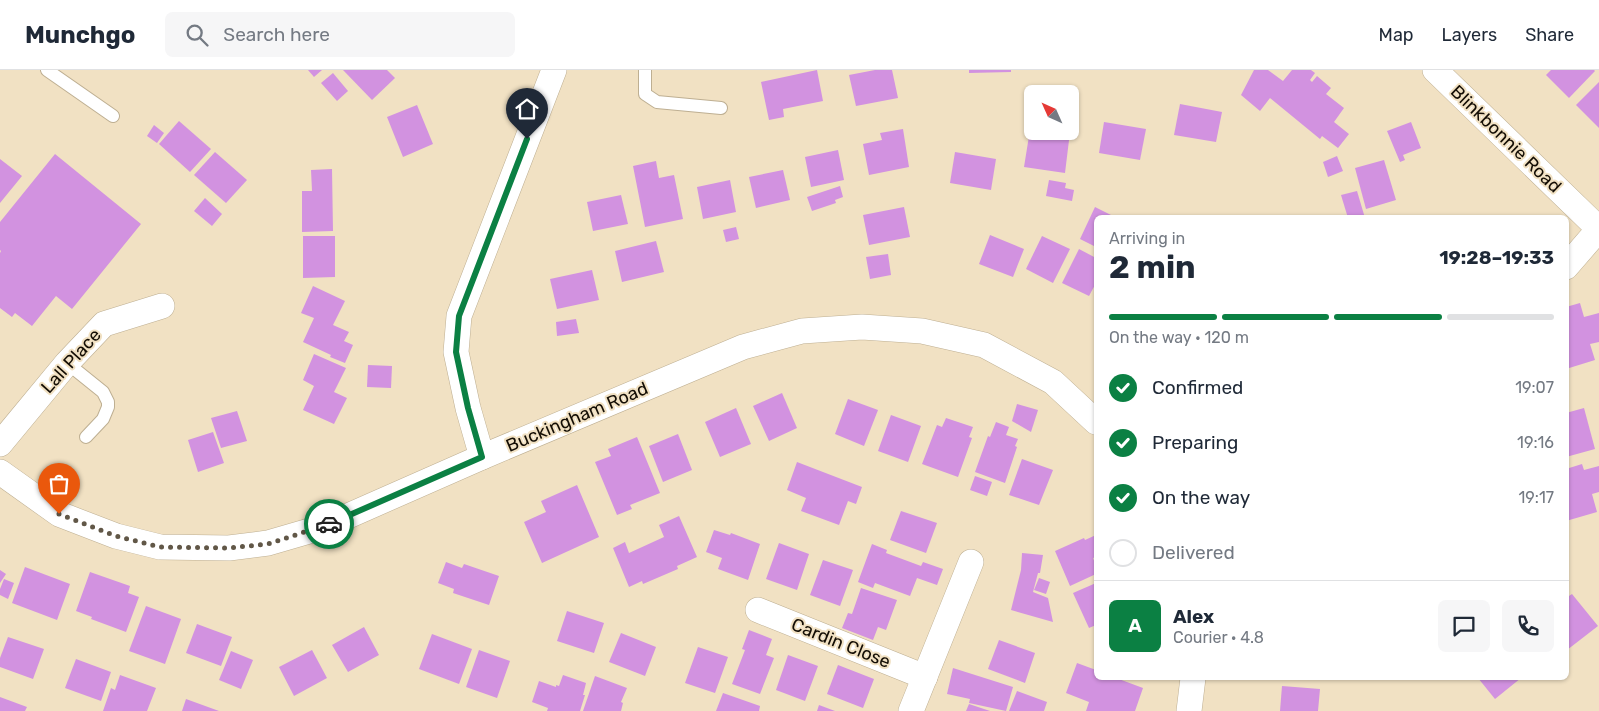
<!DOCTYPE html>
<meta charset="utf-8">
<style>
:root{--surface:#fff;--page:#f6f6f7;--text:#1f2937;--muted:#747a83;--line:#e0e1e3;--accent:#0b8043}
body{margin:0;font-family:Rubik,sans-serif;background:var(--page);color:var(--text);height:100vh;display:flex;flex-direction:column;font-size:19px;white-space:nowrap}
*{box-sizing:border-box;margin:0}
p{font-size:16px;color:var(--muted)}
.icon{flex:none;width:28px;height:28px;fill:none;stroke:currentColor;stroke-width:2;stroke-linecap:round;stroke-linejoin:round}
.map{position:relative;flex:1;overflow:hidden}
.side{position:absolute;left:1094px;top:145px;width:475px;height:465px;display:flex;flex-direction:column;background:var(--surface);border-radius:8px;box-shadow:0 1px 4px #0004}
.side>*{flex:none}
.needle{width:32px;rotate:315deg}
.buttons{position:absolute;left:1024px;top:15px;display:grid;gap:10px}
.buttons a{display:grid;place-items:center;width:55px;height:55px;border-radius:8px;background:var(--surface);box-shadow:0 1px 4px #0004;font-size:25px}
.pin{position:absolute;display:grid;place-items:center;width:42px;height:42px;color:#fff;margin:-51px -21px;border-radius:50% 50% 50% 0;rotate:-45deg;box-shadow:0 0 5px #0007}
.pin .icon{rotate:45deg}
.courier{position:absolute;display:grid;place-items:center;width:50px;height:50px;margin:-25px;border:4px solid #0b8043;border-radius:50%;background:#fff;color:#222;box-shadow:0 1px 6px #0007}
.headline em{font-style:normal;font-weight:700}
.headline div{display:flex;flex-direction:column-reverse}
.headline{display:flex;align-items:center;justify-content:space-between;height:85px;padding:0 15px}
h1{font-size:32px;font-weight:700;line-height:38px}
.bar{display:grid;grid-template-columns:repeat(4,1fr);gap:8px 5px;align-content:center;height:60px;padding:0 15px}
.bar i{height:6px;border-radius:4px;background:var(--line)}
.bar .selected{background:var(--accent)}
.bar p{grid-column:span 4}
.line{display:flex;align-items:center;gap:12px;padding:0 15px;border-top:1px solid var(--line)}
.line div{flex:1}
.round{display:grid;place-items:center;flex:none;width:52px;height:52px;border-radius:8px;background:var(--page)}
ol{padding:0 15px;list-style:none}
li{display:flex;align-items:center;gap:15px;height:55px}
li p{margin-inline-start:auto}
li .icon{padding:5px;border-radius:50%;background:var(--accent);color:#fff;stroke-width:4}
li:last-child{color:var(--muted)}
li i{width:28px;height:28px;border:2px solid var(--line);border-radius:50%}
header{display:flex;align-items:center;gap:30px;box-sizing:border-box;height:70px;padding:0 25px;background:var(--surface);border-bottom:1px solid var(--line)}
header strong{font-size:24px}
nav{display:flex;gap:28px;margin-inline-start:auto;font-size:18px}
.search{width:350px;height:45px;background:var(--page);display:flex;align-items:center;gap:12px;box-sizing:border-box;padding:0 18px;border-radius:8px;color:var(--muted);font-size:19px}
.map>svg:first-child{display:block}
.building{fill:#d292e0}
.lines{fill:none;stroke-linecap:round;stroke-linejoin:round}
.lane-casing{stroke:#beaf92;stroke-width:14}
.street-casing{stroke:#beaf92;stroke-width:26}
.lane{stroke:#fff;stroke-width:12}
.street{stroke:#fff;stroke-width:25}
.done{stroke:#615747;stroke-width:5;stroke-dasharray:0 9}
.route{stroke:#0b8043;stroke-width:6}
.labels{text-anchor:middle;dominant-baseline:central;stroke-width:4;stroke-linejoin:round;paint-order:stroke}
.street-label{font-size:18px;fill:#130d04;stroke:#f1e1c3}
</style>
<header>
<strong>Munchgo</strong>
<div class="search"><svg class="icon" aria-label="search" viewBox="0 0 24 24"><circle cx="10" cy="10" r="6"/><path d="M15 15l6 6"/></svg>Search here</div>
<nav><a>Map</a><a>Layers</a><a>Share</a></nav>
</header>
<div class="map">
<svg width="1599" height="641" viewBox="0 0 1599 641">
<rect width="100%" height="100%" fill="#f1e1c3"/>
<!-- building -->
<g class="building">
<polygon points="308,0 322,0 314,7"/>
<polygon points="343,0 387,0 395,8 372,30"/>
<polygon points="817,0 823,31 783,39 784,47 769,50 761,12"/>
<polygon points="875,0 892,0 898,28 856,36 849,5"/>
<polygon points="969,0 1011,0 1011,2 969,3"/>
<polygon points="1254,0 1268,0 1283,11 1292,0 1311,0 1315,3 1310,10 1312,12 1317,6 1331,18 1326,24 1344,38 1334,52 1349,64 1338,78 1322,66 1320,69 1270,28 1260,41 1241,25"/>
<polygon points="1551,0 1594,0 1595,1 1569,28 1546,5"/>
<polygon points="333,3 348,21 337,31 321,13"/>
<polygon points="1599,12 1599,58 1576,35"/>
<polygon points="1180,34 1222,42 1216,72 1174,65"/>
<polygon points="417,35 433,74 403,87 387,47"/>
<polygon points="179,51 211,79 190,102 159,74"/>
<polygon points="1104,52 1146,59 1140,90 1099,83"/>
<polygon points="1411,52 1421,78 1403,85 1405,90 1400,92 1387,61"/>
<polygon points="154,55 164,63 157,73 147,66"/>
<polygon points="903,59 909,97 869,105 863,74 882,70 880,63"/>
<polygon points="1052,61 1070,62 1065,103 1024,97 1029,66 1051,69"/>
<polygon points="838,80 844,110 811,117 805,87"/>
<polygon points="215,82 247,110 226,133 194,105"/>
<polygon points="955,82 996,89 991,120 950,113"/>
<polygon points="55,84 141,154 72,239 56,226 32,256 15,243 12,247 0,238 0,183 1,181 0,180 0,152"/>
<polygon points="1337,86 1343,101 1328,107 1323,92"/>
<polygon points="0,89 22,106 0,133"/>
<polygon points="1384,90 1396,130 1366,139 1355,98"/>
<polygon points="656,91 659,108 674,105 683,149 645,157 633,96"/>
<polygon points="332,99 333,161 302,162 302,121 312,121 311,100"/>
<polygon points="783,100 790,130 756,138 749,107"/>
<polygon points="730,110 736,142 703,149 697,117"/>
<polygon points="1049,110 1066,113 1065,118 1074,120 1072,131 1046,126"/>
<polygon points="840,116 843,127 835,130 836,133 812,141 807,127"/>
<polygon points="1357,121 1365,148 1348,148 1341,125"/>
<polygon points="621,125 628,154 593,161 587,132"/>
<polygon points="205,128 222,144 212,156 194,141"/>
<polygon points="904,137 910,167 869,175 863,145"/>
<polygon points="1095,137 1117,148 1096,148 1096,177 1080,169"/>
<polygon points="736,157 739,169 726,172 723,160"/>
<polygon points="990,165 1024,179 1013,207 979,194"/>
<polygon points="303,166 335,166 335,207 303,208"/>
<polygon points="1042,166 1070,179 1053,213 1026,199"/>
<polygon points="656,171 664,202 622,212 615,181"/>
<polygon points="1079,179 1096,188 1096,213 1089,226 1062,213"/>
<polygon points="888,184 891,205 870,209 866,187"/>
<polygon points="592,200 599,230 557,239 550,209"/>
<polygon points="313,216 345,231 333,255 349,262 344,271 353,275 345,293 330,287 331,285 303,272 314,248 301,243"/>
<polygon points="1580,233 1584,247 1599,243 1599,272 1590,274 1595,290 1566,299 1566,237"/>
<polygon points="576,249 579,263 557,266 556,252"/>
<polygon points="314,284 346,298 334,322 347,328 334,354 303,340 314,316 303,310"/>
<polygon points="368,295 392,296 391,318 367,317"/>
<polygon points="782,323 797,358 769,371 753,336"/>
<polygon points="848,329 878,340 864,376 835,364"/>
<polygon points="1017,334 1038,340 1031,362 1012,351"/>
<polygon points="736,338 751,374 720,387 705,352"/>
<polygon points="1584,338 1595,379 1566,387 1566,343"/>
<polygon points="237,341 247,371 221,378 211,348"/>
<polygon points="891,345 921,356 908,392 878,381"/>
<polygon points="946,348 973,357 969,367 972,368 958,407 922,394 937,355 942,357"/>
<polygon points="996,352 1009,357 1006,365 1018,369 1015,376 1017,377 1005,413 975,402 988,366 990,367"/>
<polygon points="213,362 224,393 198,402 188,370"/>
<polygon points="678,364 692,400 663,412 649,376"/>
<polygon points="637,367 660,423 630,435 632,439 617,445 595,392 611,386 608,379"/>
<polygon points="1022,389 1053,400 1039,435 1009,425"/>
<polygon points="797,392 862,417 856,434 848,431 839,455 801,441 806,428 787,420"/>
<polygon points="1582,394 1584,400 1599,396 1599,422 1592,424 1597,442 1566,451 1566,399"/>
<polygon points="975,406 992,412 987,426 970,420"/>
<polygon points="577,415 599,467 542,493 524,452 546,442 541,431"/>
<polygon points="901,441 937,453 926,483 890,470"/>
<polygon points="679,446 697,487 677,496 678,499 643,514 642,511 629,517 613,478 625,472 629,483 664,467 659,455"/>
<polygon points="714,460 730,465 731,463 760,474 748,510 718,499 722,488 706,482"/>
<polygon points="1096,465 1096,487 1093,488 1096,496 1096,504 1070,516 1055,481 1084,468 1085,470"/>
<polygon points="779,473 809,484 797,520 766,509"/>
<polygon points="872,474 887,480 886,483 921,496 923,492 943,499 937,515 917,508 910,526 875,513 873,518 858,512"/>
<polygon points="1022,483 1043,485 1040,503 1038,503 1033,522 1048,528 1053,552 1011,540 1021,500"/>
<polygon points="823,490 853,500 840,536 810,525"/>
<polygon points="446,492 462,498 464,494 499,506 489,535 453,523 454,519 438,513"/>
<polygon points="25,497 70,514 57,550 12,533"/>
<polygon points="0,500 6,504 0,513"/>
<polygon points="90,502 130,516 128,523 139,527 126,562 91,549 92,547 76,541"/>
<polygon points="1039,508 1050,512 1046,524 1034,520"/>
<polygon points="4,509 14,513 8,529 0,525 0,519"/>
<polygon points="1096,513 1096,555 1089,558 1073,523"/>
<polygon points="861,518 897,530 886,560 878,557 873,570 842,558 848,543 852,544"/>
<polygon points="1572,524 1598,556 1567,580 1566,528"/>
<polygon points="146,536 181,549 165,594 129,581"/>
<polygon points="567,541 604,553 594,583 557,571"/>
<polygon points="197,554 232,567 221,596 186,583"/>
<polygon points="364,557 379,585 348,602 332,575"/>
<polygon points="749,560 772,569 766,585 774,588 760,624 732,614 745,580 742,579"/>
<polygon points="621,563 656,577 645,606 609,592"/>
<polygon points="432,564 472,579 459,614 419,599"/>
<polygon points="8,567 44,579 33,609 0,597 0,588"/>
<polygon points="999,570 1035,583 1025,613 988,599"/>
<polygon points="698,577 728,587 715,623 685,613"/>
<polygon points="312,580 327,608 294,626 279,597"/>
<polygon points="479,580 510,591 497,628 466,617"/>
<polygon points="231,581 253,590 241,619 219,610"/>
<polygon points="788,585 818,596 805,631 776,620"/>
<polygon points="76,589 111,602 101,631 65,618"/>
<polygon points="1077,593 1096,600 1096,608 1116,608 1143,618 1135,641 1086,641 1089,632 1066,623"/>
<polygon points="838,595 874,609 863,638 827,624"/>
<polygon points="953,598 1013,617 1006,641 969,633 970,629 947,624"/>
<polygon points="120,605 156,618 147,641 103,641 111,618 115,620"/>
<polygon points="563,605 586,613 583,625 585,625 580,641 547,641 548,638 532,632 539,611 556,617 556,615 559,616"/>
<polygon points="595,606 627,618 621,632 623,633 621,641 583,641"/>
<polygon points="1478,608 1521,608 1495,629"/>
<polygon points="1282,616 1320,619 1318,641 1280,641"/>
<polygon points="1017,621 1047,632 1044,641 1009,641"/>
<polygon points="723,623 760,636 759,641 716,641"/>
<polygon points="0,627 27,637 25,641 0,641"/>
<polygon points="186,629 219,641 182,641"/>
<polygon points="969,634 990,641 966,641"/>
<polygon points="819,635 835,641 817,641"/>
</g>
<g class="lines">
<!-- lane casing -->
<g class="lane-casing">
<g id="lane">
<polyline points="47,0 113,46"/>
<polyline points="645,0 645,24 657,32 721,38"/>
<polyline points="67,293 103,322 108,332 108,337 103,349 86,367"/>
</g>
</g>
<!-- street casing -->
<g class="street-casing">
<g id="street">
<polyline points="1435,0 1599,159"/>
<polyline points="1566,197 1599,159"/>
<polyline points="0,374 67,293 104,254 162,236"/>
<polyline points="482,387 468,338 456,282 459,246 554,0"/>
<polyline points="0,402 59,444 116,466 160,477 229,478 268,473 323,457 482,387 743,277 802,261 862,257 922,261 984,275 1053,312 1096,352"/>
<polyline points="758,540 925,607"/>
<polyline points="911,641 971,492"/>
<polyline points="1189,641 1193,608"/>
</g>
</g>
<!-- lane -->
<use href="#lane" class="lane"/>
<!-- street -->
<use href="#street" class="street"/>
</g>
<g class="lines">
<!-- done -->
<polyline class="done" points="59,444 116,466 160,477 228,478 268,474 329,454"/>
<!-- route -->
<polyline class="route" points="329,454 482,387 468,338 456,282 459,246 527,69"/>
</g>
<g class="labels">
<!-- street labels -->
<g class="street-label">
<text transform="translate(1506 69) rotate(44)">Blinkbonnie Road</text>
<text transform="translate(71 291) rotate(-48)">Lall Place</text>
<text transform="translate(577 347) rotate(-23)">Buckingham Road</text>
<text transform="translate(841 573) rotate(22)">Cardin Close</text>
</g>
</g>
</svg>
<div class="buttons">
<a><svg class="needle" viewBox="-14 -14 28 28"><path d="M0-13l5 13h-10z" fill="#e53935"/><path d="M0 13l5-13h-10z" fill="#747a83"/></svg></a>
</div>
<div class="pin" style="left:59px;top:444px;background:#ea580c"><svg class="icon" aria-label="bag" viewBox="0 0 24 24"><path d="M5 8h14l-1 12H6zM9 8a3 3 0 0 1 6 0"/></svg></div>
<div class="pin" style="left:527px;top:69px;background:#1f2937"><svg class="icon" aria-label="home" viewBox="0 0 24 24"><path d="M3 11l9-7 9 7M6 9v11h12V9"/></svg></div>
<div class="courier" style="left:329px;top:454px"><svg class="icon" aria-label="car" viewBox="0 0 24 24"><path d="M5 17H2v-5l4-1 3-4h7l3 4 3 1v5h-3M9 17h6M6 11h13"/><circle cx="7" cy="17" r="2"/><circle cx="17" cy="17" r="2"/></svg></div>
<section class="side">
<div class="headline"><div><h1>2 min</h1><p>Arriving in</p></div><em>19:28–19:33</em></div>
<div class="bar"><i class="selected"></i><i class="selected"></i><i class="selected"></i><i></i><p>On the way · 120 m</p></div>
<ol>
<li><svg class="icon" aria-label="check" viewBox="0 0 24 24"><path d="M5 12l5 5 9-10"/></svg>Confirmed<p>19:07</p></li>
<li><svg class="icon" aria-label="check" viewBox="0 0 24 24"><path d="M5 12l5 5 9-10"/></svg>Preparing<p>19:16</p></li>
<li><svg class="icon" aria-label="check" viewBox="0 0 24 24"><path d="M5 12l5 5 9-10"/></svg>On the way<p>19:17</p></li>
<li><i></i>Delivered</li>
</ol>
<div class="line" style="height:90px"><b class="round" style="background:var(--accent);color:#fff">A</b><div><b>Alex</b><p>Courier · 4.8</p></div><a class="round"><svg class="icon" aria-label="chat" viewBox="0 0 24 24"><path d="M4 5h16v11H9l-5 4z"/></svg></a><a class="round"><svg class="icon" aria-label="phone" viewBox="0 0 24 24"><path d="M5 4h4l2 5-3 2q2 4 5 5l2-3 5 2v4C11 20 4 13 5 4z"/></svg></a></div>
</section>
</div>
